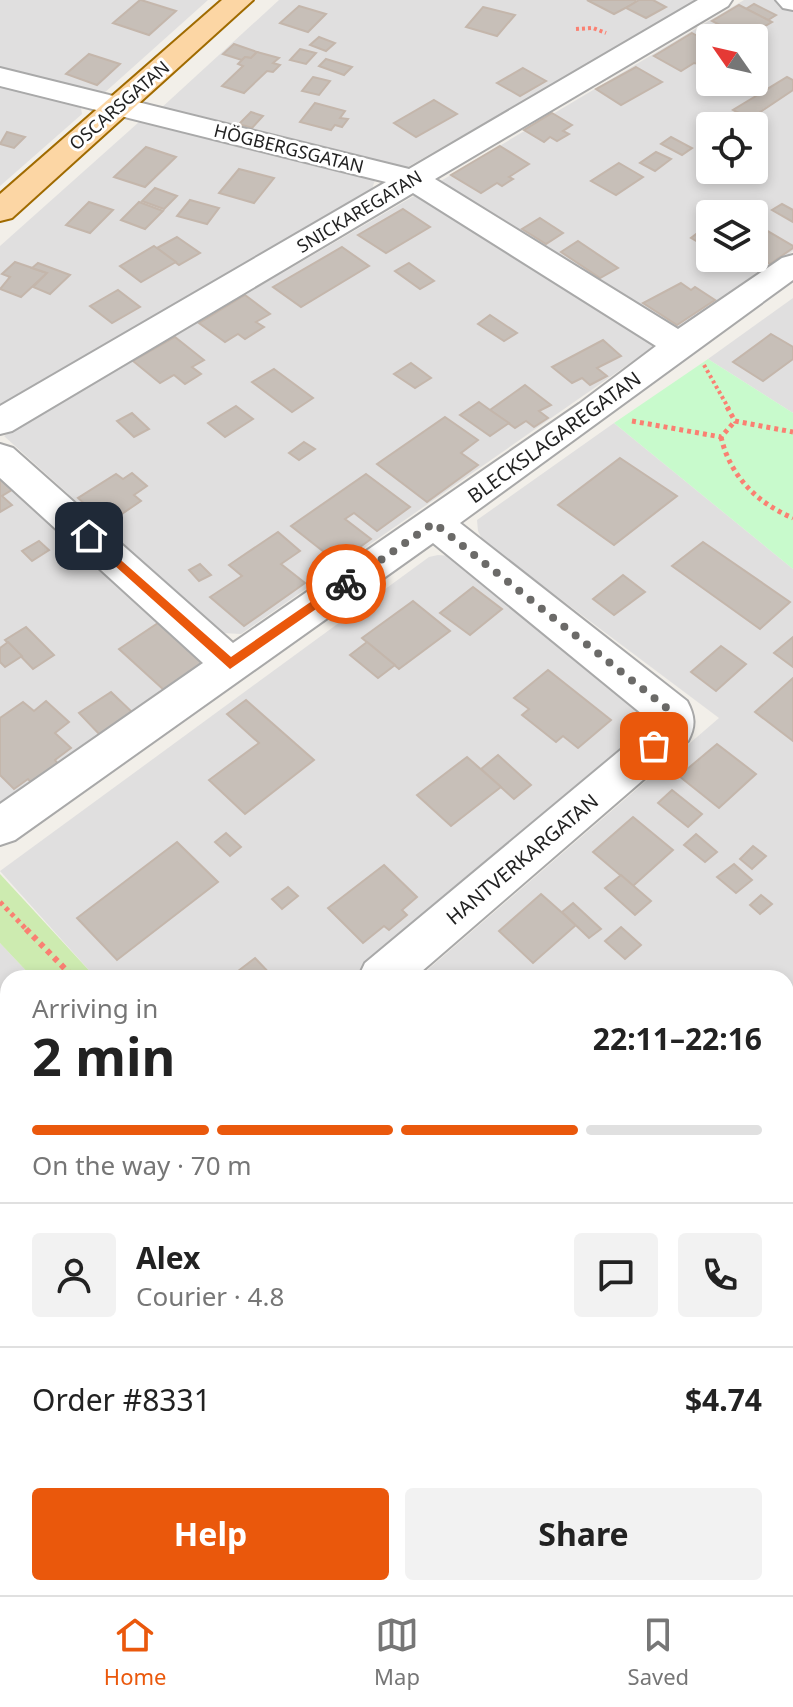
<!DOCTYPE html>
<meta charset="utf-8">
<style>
:root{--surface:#fff;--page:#f2f2f2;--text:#222;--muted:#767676;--line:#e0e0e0;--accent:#ea580c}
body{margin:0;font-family:"Noto Sans",sans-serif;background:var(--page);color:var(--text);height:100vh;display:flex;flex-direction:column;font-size:30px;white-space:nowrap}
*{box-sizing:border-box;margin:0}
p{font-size:26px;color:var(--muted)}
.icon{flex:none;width:44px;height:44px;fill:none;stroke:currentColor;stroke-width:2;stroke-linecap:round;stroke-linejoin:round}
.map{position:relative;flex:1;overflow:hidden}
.side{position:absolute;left:0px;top:970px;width:794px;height:626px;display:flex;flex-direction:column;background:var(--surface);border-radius:24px 24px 0 0;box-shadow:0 4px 12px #0003}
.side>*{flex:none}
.needle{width:52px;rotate:304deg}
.controls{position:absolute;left:696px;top:24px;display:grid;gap:16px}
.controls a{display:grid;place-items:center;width:72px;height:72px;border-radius:8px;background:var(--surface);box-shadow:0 4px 12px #0003;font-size:40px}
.pin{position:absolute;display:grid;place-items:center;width:68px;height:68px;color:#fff;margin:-34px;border-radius:16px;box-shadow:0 4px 12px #0006}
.courier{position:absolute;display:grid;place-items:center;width:80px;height:80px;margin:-40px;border:6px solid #ea580c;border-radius:50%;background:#fff;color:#222;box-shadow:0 2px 10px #0007}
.head em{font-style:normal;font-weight:700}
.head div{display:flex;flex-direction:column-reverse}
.head{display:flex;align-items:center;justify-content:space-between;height:136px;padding:0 32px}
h1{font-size:52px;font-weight:700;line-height:60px}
.bar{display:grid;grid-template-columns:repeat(4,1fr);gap:12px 8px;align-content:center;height:96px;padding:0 32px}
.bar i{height:10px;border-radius:6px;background:var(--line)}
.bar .current{background:var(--accent)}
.bar p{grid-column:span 4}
.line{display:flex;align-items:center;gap:20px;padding:0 32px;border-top:2px solid var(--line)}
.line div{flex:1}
.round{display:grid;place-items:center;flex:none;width:84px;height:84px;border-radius:8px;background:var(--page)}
.button{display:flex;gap:16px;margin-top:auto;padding:16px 32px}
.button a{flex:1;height:92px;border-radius:8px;background:var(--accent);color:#fff;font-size:32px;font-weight:700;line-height:92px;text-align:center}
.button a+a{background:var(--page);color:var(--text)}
.tab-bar{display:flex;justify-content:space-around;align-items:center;height:112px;border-top:2px solid var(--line);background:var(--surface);font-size:22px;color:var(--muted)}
.tab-bar a{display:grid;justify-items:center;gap:4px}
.tab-bar .current{color:var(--accent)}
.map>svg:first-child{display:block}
.residential{fill:#e0dfdf;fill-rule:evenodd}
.grass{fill:#cdebb0}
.park{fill:#c8facc}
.building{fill:#c7bfb8;stroke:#c4b6ab;stroke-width:2}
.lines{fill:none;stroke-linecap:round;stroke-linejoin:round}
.minor-casing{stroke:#a9a9a9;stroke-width:4}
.major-casing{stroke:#a06b00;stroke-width:4}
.path-far2{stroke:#fa8072;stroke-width:4;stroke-dasharray:3 3;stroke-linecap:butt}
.path-far1{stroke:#fa8072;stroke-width:5;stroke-dasharray:4 4;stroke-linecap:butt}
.path{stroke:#fa8072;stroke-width:6;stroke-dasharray:5 5;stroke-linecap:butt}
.minor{fill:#fff;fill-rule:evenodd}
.major{fill:#fcd6a4;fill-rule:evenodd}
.route{fill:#ea580c}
.done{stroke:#6b6a68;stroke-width:8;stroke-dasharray:0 14.4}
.labels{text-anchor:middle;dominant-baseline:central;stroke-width:6;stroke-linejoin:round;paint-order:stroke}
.far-street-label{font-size:18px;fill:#222;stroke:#fff}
.street-label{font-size:20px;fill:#222;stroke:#fff}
</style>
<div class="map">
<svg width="793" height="1595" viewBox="0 0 793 1595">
<rect width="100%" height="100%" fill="#f2efe9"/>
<!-- residential -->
<g class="residential">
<polygon points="0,0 208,0 103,94 0,68"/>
<polygon points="279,0 699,0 406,168 159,110"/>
<path d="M744 0H776L793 9V251L682 330H668L439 182ZM710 38H754V82H710ZM710 126H754V170H710ZM710 214H754V258H710Z"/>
<polygon points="0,86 76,106 81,108 82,114 0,186"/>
<polygon points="139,122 375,180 372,189 268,252 0,406 0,246"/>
<polygon points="419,193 659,343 241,634 222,633 4,436"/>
<polygon points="793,298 793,413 708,359"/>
<polygon points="614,423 793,569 793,1202 786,1210 786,978 418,978 719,718 483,541 478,531 477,520"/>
<polygon points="0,474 206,663 0,805"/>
<polygon points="438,555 451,556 651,718 649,730 354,978 96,978 0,871 429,557"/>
<polygon points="0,943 33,978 8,978 8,1588 449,1588 443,1595 0,1595"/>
<polygon points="793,1393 793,1595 685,1595 679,1588 786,1588 786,1401"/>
</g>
<!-- grass -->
<polygon class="grass" points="0,874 96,978 33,978 0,943"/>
<!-- park -->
<polygon class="park" points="708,359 793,413 793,569 614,423"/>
<!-- building -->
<g class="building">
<polygon points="140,0 141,0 176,11 149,35 113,23"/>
<polygon points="587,0 634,0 637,2 614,14"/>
<polygon points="639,0 653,0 666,7 646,18 626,8"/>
<polygon points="754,4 776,15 768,20 746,9"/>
<polygon points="739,5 768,20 772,22 745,38 712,21"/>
<polygon points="299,6 326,14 308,32 280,23"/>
<polygon points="483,7 515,15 497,36 466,27"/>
<polygon points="692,33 710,43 710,54 707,56 710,58 709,66 694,63 681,71 654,56"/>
<polygon points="319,37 335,43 326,51 310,45"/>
<polygon points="234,44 257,52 251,58 245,57 242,60 223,54"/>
<polygon points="300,49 316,53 306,64 290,60"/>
<polygon points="257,52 279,58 273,63 280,65 273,72 267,71 244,93 222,86 243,66 238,64 245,57 251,58"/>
<polygon points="89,54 120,64 97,85 66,74"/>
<polygon points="326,59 352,67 344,75 319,66"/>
<polygon points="636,67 662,82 621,105 596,89"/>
<polygon points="523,68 546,81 520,96 497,83"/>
<polygon points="313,77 330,81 319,95 302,91"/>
<polygon points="787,77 793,80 793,90 750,119 733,110"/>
<polygon points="434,100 457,114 416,137 394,123"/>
<polygon points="315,103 345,111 340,118 348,119 342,127 335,125 331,130 300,122"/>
<polygon points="251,112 263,116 252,128 239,124"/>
<polygon points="552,113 572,125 563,131 569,134 557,141 550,137 544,142 524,130"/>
<polygon points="7,132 25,137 14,148 0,144"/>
<polygon points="671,137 692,148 682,155 661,144"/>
<polygon points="500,146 529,164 509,177 513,179 502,186 497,183 481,193 451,175"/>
<polygon points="146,147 176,157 145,187 114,177"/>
<polygon points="656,152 671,159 655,171 640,163"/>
<polygon points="619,163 643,177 616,195 591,181"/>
<polygon points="239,169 274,178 254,203 219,193"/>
<polygon points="155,188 177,196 164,209 142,201"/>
<polygon points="190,200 219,208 207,224 177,216"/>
<polygon points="89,202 113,210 90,233 66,225"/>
<polygon points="139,202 163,211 145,229 121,220"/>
<polygon points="782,204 793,210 793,222 772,210"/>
<polygon points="403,209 430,227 386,253 358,235"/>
<polygon points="540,218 563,233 546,244 522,229"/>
<polygon points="754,223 793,246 793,248 770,264 754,254"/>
<polygon points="708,225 710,226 710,249 691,238"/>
<polygon points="177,237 200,253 179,265 157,248"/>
<polygon points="578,241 618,268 600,278 561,252"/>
<polygon points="154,246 176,262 141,282 120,266"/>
<polygon points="342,247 369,266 301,307 273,287"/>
<polygon points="15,262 47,273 21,297 0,289 10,277 2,274"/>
<polygon points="38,263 70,275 50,294 33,287 47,273 32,268"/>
<polygon points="409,263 434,281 420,289 395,271"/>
<polygon points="681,283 691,290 695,287 715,300 677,325 643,303"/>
<polygon points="118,290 140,307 112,323 90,306"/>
<polygon points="245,295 270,314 256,322 264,327 245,339 238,334 225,342 199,323"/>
<polygon points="490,315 517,333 504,341 478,324"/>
<polygon points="771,334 793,347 793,359 763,381 733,362"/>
<polygon points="175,337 204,360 192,367 201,374 185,384 174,375 160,383 133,361"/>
<polygon points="603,340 621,356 597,368 607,376 590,385 582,378 572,383 552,367"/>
<polygon points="411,363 431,378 415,388 394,374"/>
<polygon points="274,369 313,398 292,412 252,382"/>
<polygon points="525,385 551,405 539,411 548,418 534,427 526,421 515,428 490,410"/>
<polygon points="479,402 490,410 509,423 490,436 460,415"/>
<polygon points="236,406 253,419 225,437 208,423"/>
<polygon points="132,413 149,429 134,437 117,421"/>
<polygon points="445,417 478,440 461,453 478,465 427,502 377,464"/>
<polygon points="304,442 315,449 299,460 289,453"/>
<polygon points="620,458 677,496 614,545 558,505"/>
<polygon points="132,473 147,486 134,495 141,501 107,524 78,498 116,474 123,479"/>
<polygon points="0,474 15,488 2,496 12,505 0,512"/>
<polygon points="366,474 410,507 377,531 354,513 345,519 371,539 338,563 291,526"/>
<polygon points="278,532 300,551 281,564 305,583 244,626 210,597 242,576 229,565"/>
<polygon points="39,541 49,550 32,561 22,551"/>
<polygon points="703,542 790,602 760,629 672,566"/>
<polygon points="200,564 211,575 199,581 189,570"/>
<polygon points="623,575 645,592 614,615 593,599"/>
<polygon points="473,587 502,609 470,635 440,613"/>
<polygon points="413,601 450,631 399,669 362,638"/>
<polygon points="158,623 204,663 165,691 119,649"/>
<polygon points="26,627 54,655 33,669 5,640"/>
<polygon points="793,637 793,667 774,653"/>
<polygon points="8,642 22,656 5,667 0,662 0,648"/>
<polygon points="367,642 395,665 378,678 350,655"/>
<polygon points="721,646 746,664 716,691 691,672"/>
<polygon points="548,670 611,720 578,748 563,736 556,742 522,715 529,709 514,698"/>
<polygon points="793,678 793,741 755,712"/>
<polygon points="111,692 133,713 100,735 79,713"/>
<polygon points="246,700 314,760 245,814 209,780 259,743 227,714"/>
<polygon points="46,701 69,722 55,733 71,748 55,760 59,765 32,784 28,779 14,789 0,775 0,718 23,702 34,711"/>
<polygon points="717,744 756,774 719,808 679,776"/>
<polygon points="498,755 531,785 514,799 481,769"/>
<polygon points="467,757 501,787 451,826 417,795"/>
<polygon points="672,790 702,814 688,827 658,803"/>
<polygon points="633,817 673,850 633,886 593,852"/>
<polygon points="226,833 241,847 230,856 215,842"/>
<polygon points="696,834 717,852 705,862 684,845"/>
<polygon points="177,842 218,882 117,960 77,918"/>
<polygon points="753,846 766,856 752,869 740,859"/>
<polygon points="734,864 752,880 736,893 717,877"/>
<polygon points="384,865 417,897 402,910 407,915 389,930 384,926 363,943 328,908"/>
<polygon points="621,875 651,901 635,915 605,888"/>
<polygon points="288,887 298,896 282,909 272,899"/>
<polygon points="541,894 576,925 533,963 499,931"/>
<polygon points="761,895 772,904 760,914 750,905"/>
<polygon points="573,903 601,929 589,938 562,912"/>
<polygon points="621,927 641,945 625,959 605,941"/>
<polygon points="255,958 274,978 229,978"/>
<polygon points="786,1088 793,1094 793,1131 786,1138"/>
<polygon points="0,1417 8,1426 8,1450 0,1459"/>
<polygon points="793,1466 793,1581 782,1595 735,1595 728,1588 786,1588 786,1475"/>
<polygon points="0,1481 8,1490 8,1516 0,1524"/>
<polygon points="8,1516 8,1586 0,1576 0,1524"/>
</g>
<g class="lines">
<!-- minor casing -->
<g class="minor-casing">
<g id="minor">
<path d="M698 0H732L728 6 435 179 678 329 782 258 793 255V280L460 523 687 701C695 716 696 726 688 741L414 978H358L365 963 653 723 433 543 15 840 0 845V804L203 663 0 478V444L13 448 233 643 579 404 656 346 413 193 12 431 0 434V406L386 182 0 86V68L409 169Z"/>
<polygon points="776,0 793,0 793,10 783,8"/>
<polygon points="793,1270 793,1328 786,1331 786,1273"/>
<polygon points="518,1588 577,1588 574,1595 515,1595"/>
<polygon points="607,1588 667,1588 670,1595 610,1595"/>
</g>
</g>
<!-- major casing -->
<g class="major-casing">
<polygon id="major" points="222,0 253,0 12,218 0,221 0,194"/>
</g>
<!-- path-far2 -->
<g class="path-far2">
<polyline points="576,29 593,28 606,33"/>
<polyline points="704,365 729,409"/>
</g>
<!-- path-far1 -->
<g class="path-far1">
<polyline points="727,407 735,421 793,432"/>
<polyline points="632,421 721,437 735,421"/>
<path d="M721 437C730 476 757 503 793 518"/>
<polyline points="0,902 28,931"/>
</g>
<!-- path -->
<g class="path">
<polyline points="26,929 74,978"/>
<polyline points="786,1222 793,1214"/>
<polyline points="786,1389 793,1381"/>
<polyline points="456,1595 462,1588"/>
</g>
<!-- minor -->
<use href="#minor" class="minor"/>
<!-- major -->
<use href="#major" class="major"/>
</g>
<!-- route -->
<polygon class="route" points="89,532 231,657 341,581 346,580 352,584 230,669 85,539 85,533"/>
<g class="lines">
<!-- done -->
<polyline class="done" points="346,584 434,523 673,713 674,729 654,746"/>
</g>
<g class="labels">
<!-- far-street labels -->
<g class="far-street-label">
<text transform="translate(119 105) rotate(-41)">OSCARSGATAN</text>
<text transform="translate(289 148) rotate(14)">HÖGBERGSGATAN</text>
<text transform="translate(359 211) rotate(-31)">SNICKAREGATAN</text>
</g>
<!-- street labels -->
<g class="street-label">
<text transform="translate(554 437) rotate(-36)">BLECKSLAGAREGATAN</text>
<text transform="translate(522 859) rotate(-40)">HANTVERKARGATAN</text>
</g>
</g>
</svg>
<div class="controls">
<a><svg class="needle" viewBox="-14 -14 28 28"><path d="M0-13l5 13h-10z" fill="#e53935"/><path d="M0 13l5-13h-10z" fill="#767676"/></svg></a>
<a><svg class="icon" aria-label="locate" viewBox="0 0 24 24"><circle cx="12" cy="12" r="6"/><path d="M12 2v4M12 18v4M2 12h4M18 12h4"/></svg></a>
<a><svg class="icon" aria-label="layers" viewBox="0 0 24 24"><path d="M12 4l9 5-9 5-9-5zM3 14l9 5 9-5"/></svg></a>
</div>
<div class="pin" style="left:654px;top:746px;background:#ea580c"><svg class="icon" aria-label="bag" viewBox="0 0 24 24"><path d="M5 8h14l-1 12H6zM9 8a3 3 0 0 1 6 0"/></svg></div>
<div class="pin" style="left:89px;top:536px;background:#1f2937"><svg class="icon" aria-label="home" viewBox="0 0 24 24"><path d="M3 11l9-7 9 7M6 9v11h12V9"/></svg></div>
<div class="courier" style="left:346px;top:584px"><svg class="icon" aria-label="bike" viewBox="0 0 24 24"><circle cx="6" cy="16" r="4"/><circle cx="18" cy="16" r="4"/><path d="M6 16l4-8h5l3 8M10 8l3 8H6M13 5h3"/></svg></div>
<section class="side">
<div class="head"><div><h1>2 min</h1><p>Arriving in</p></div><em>22:11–22:16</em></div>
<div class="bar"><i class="current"></i><i class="current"></i><i class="current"></i><i></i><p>On the way · 70 m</p></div>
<div class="line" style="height:144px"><a class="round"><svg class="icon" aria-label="person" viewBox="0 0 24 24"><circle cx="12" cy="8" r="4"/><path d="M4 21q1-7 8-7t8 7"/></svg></a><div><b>Alex</b><p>Courier · 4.8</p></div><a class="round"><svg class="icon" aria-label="chat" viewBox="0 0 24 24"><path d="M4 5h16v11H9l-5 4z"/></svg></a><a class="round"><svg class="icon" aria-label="phone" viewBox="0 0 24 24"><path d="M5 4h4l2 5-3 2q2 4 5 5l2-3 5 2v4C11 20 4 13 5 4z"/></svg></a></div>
<div class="line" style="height:104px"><div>Order #8331</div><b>$4.74</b></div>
<div class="button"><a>Help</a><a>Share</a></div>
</section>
</div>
<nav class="tab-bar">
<a class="current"><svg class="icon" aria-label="home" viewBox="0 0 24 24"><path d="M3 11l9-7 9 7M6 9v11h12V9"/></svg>Home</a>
<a><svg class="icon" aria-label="map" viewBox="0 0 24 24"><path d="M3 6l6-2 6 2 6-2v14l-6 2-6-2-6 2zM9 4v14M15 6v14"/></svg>Map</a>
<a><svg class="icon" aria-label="saved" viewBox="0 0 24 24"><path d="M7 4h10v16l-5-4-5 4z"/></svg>Saved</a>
</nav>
